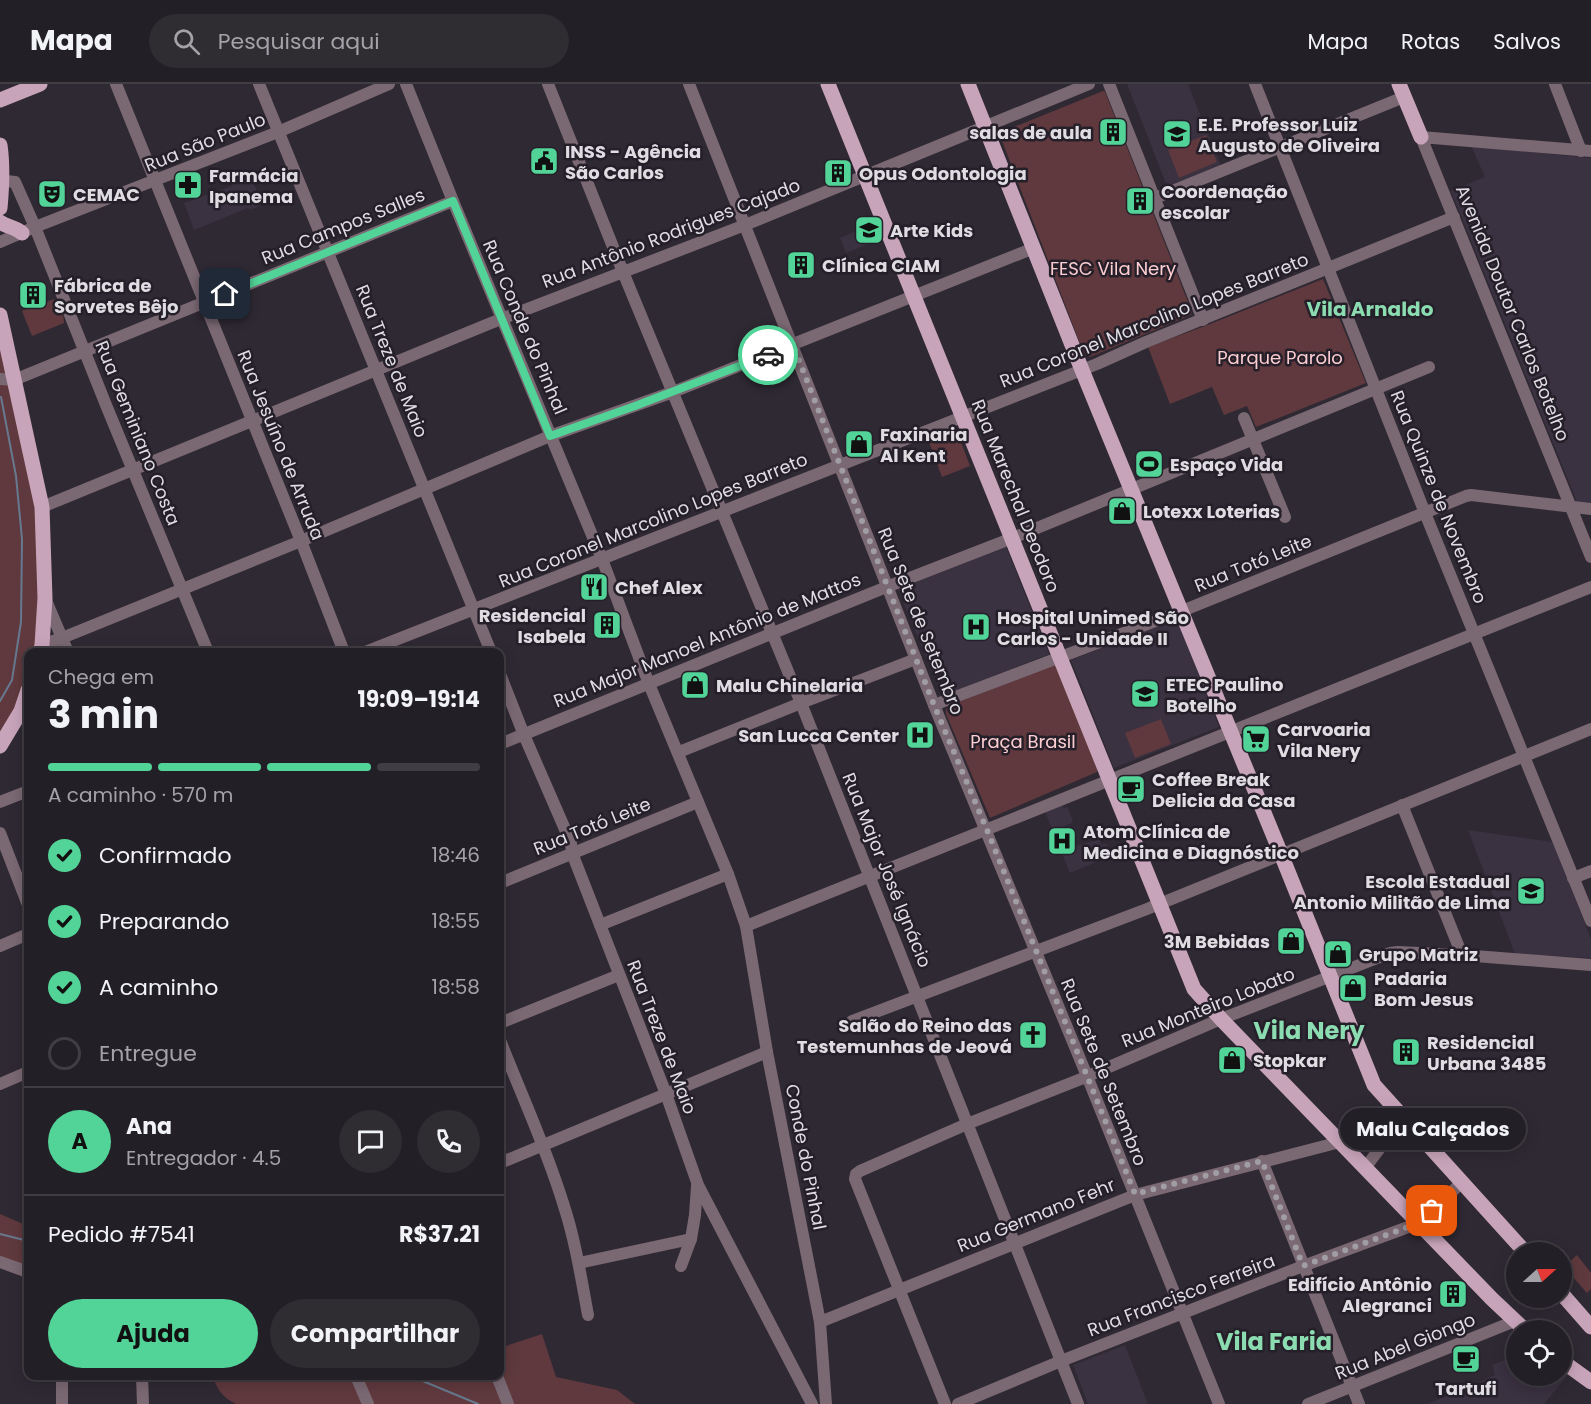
<!DOCTYPE html>
<html lang="pt">
<meta charset="utf-8">
<style>
:root{--surface:#231f26;--page:#2f2c32;--text:#f1f3f6;--muted:#a3a2a7;--line:#403d43;--accent:#52d397}
body{margin:0;font-family:Poppins,sans-serif;background:var(--page);color:var(--text);height:100vh;display:flex;flex-direction:column;font-size:22px;white-space:nowrap}
*{box-sizing:border-box;margin:0}
p{font-size:20px;color:var(--muted)}
.icon{flex:none;width:33px;height:33px;fill:none;stroke:currentColor;stroke-width:2;stroke-linecap:round;stroke-linejoin:round}
.map{position:relative;flex:1;overflow:hidden}
.panel{position:absolute;left:24px;top:564px;width:480px;height:732px;display:flex;flex-direction:column;background:var(--surface);border-radius:12px;box-shadow:0 3px 15px #0003,0 0 0 2px var(--line)}
.panel>*{flex:none}
.needle{width:39px;rotate:69deg}
.tools{position:absolute;left:1506px;top:1158px;display:grid;gap:12px}
.tools a{display:grid;place-items:center;width:66px;height:66px;border-radius:50%;background:var(--surface);box-shadow:0 3px 15px #0003,0 0 0 2px var(--line);font-size:30px}
.pin{position:absolute;display:grid;place-items:center;width:51px;height:51px;color:#fff;margin:-26px;border-radius:12px;box-shadow:0 3px 9px #0006}
.courier{position:absolute;display:grid;place-items:center;width:60px;height:60px;margin:-30px;border:4px solid #52d397;border-radius:50%;background:#fff;color:#222;box-shadow:0 2px 8px #0007}
.bubble{position:absolute;height:42px;border-radius:21px;background:var(--surface);box-shadow:0 3px 15px #0003,0 0 0 2px var(--line);font-size:20px;font-weight:700;line-height:42px;text-align:center}
.head em{font-style:normal;font-weight:700}
.head div{display:flex;flex-direction:column-reverse}
.head{display:flex;align-items:center;justify-content:space-between;height:102px;padding:0 24px}
h1{font-size:39px;font-weight:700;line-height:45px}
.bar{display:grid;grid-template-columns:repeat(4,1fr);gap:9px 6px;align-content:center;height:72px;padding:0 24px}
.bar i{height:8px;border-radius:4px;background:var(--line)}
.bar .selected{background:var(--accent)}
.bar p{grid-column:span 4}
.line{display:flex;align-items:center;gap:15px;padding:0 24px;border-top:2px solid var(--line)}
.line div{flex:1}
.round{display:grid;place-items:center;flex:none;width:63px;height:63px;border-radius:32px;background:var(--page)}
ol{padding:0 24px;list-style:none}
li{display:flex;align-items:center;gap:18px;height:66px}
li p{margin-inline-start:auto}
li .icon{padding:6px;border-radius:50%;background:var(--accent);color:#111;stroke-width:4}
li:last-child{color:var(--muted)}
li i{width:33px;height:33px;border:3px solid var(--line);border-radius:50%}
.button{display:flex;gap:12px;margin-top:auto;padding:12px 24px}
.button a{flex:1;height:69px;border-radius:36px;background:var(--accent);color:#111;font-size:24px;font-weight:700;line-height:69px;text-align:center}
.button a+a{background:var(--page);color:var(--text)}
header{display:flex;align-items:center;gap:36px;box-sizing:border-box;height:84px;padding:0 30px;background:var(--surface);border-bottom:2px solid var(--line)}
header strong{font-size:28px}
nav{display:flex;gap:33px;margin-inline-start:auto;font-size:21px}
.search{width:420px;height:54px;background:var(--page);display:flex;align-items:center;gap:15px;box-sizing:border-box;padding:0 21px;border-radius:33px;color:var(--muted);font-size:22px}
.map>svg:first-child{display:block}
.built{fill:#3a3141}
.green{fill:#5f393d}
.lines{fill:none;stroke-linecap:round;stroke-linejoin:round}
.stream{stroke:#67798f;stroke-width:2}
.minor{stroke:#7a6872;stroke-width:12}
.major{stroke:#c8a4ba;stroke-width:15}
.done{stroke:#a19da5;stroke-width:6;stroke-dasharray:0 10.8}
.route{stroke:#52d397;stroke-width:8}
.labels{text-anchor:middle;dominant-baseline:central;stroke-width:5;stroke-linejoin:round;paint-order:stroke}
.poi-label{font-size:18px;font-weight:bold;fill:#dfdce2;stroke:#251f29;text-anchor:start}
.street-label{font-size:18px;fill:#dfdce2;stroke:#251f29}
.park-label{font-size:18px;fill:#fccdd1;stroke:#251f29}
.neighbourhood-label{font-size:20px;font-weight:bold;fill:#8cdcb1;stroke:#251f29}
.district-label{font-size:24px;font-weight:bold;fill:#8cdcb1;stroke:#251f29}
</style>
<header>
<strong>Mapa</strong>
<div class="search"><svg class="icon" aria-label="search" viewBox="0 0 24 24"><circle cx="10" cy="10" r="6"/><path d="M15 15l6 6"/></svg>Pesquisar aqui</div>
<nav><a>Mapa</a><a>Rotas</a><a>Salvos</a></nav>
</header>
<div class="map">
<svg width="1591" height="1320" viewBox="0 0 1591 1320">
<rect width="100%" height="100%" fill="#2f2933"/>
<!-- built -->
<g class="built">
<polygon points="1127,0 1188,0 1221,82 1167,102"/>
<polygon points="1471,62 1591,74 1591,420 1577,418 1451,107 1485,93"/>
<polygon points="247,90 250,90 261,117 260,122 250,126 248,124 194,146 184,119 232,102 230,97"/>
<polygon points="877,138 883,154 846,169 840,154"/>
<polygon points="1005,460 1049,570 942,612 896,501"/>
<polygon points="1177,535 1219,643 1114,684 1071,576"/>
<polygon points="1062,720 1064,724 1068,723 1073,738 1061,744 1070,764 1099,755 1102,761 1106,759 1111,770 1106,774 1070,789 1045,728"/>
<polygon points="1468,746 1553,758 1591,855 1591,874 1515,870"/>
<polygon points="1125,1261 1148,1320 1088,1320 1073,1281"/>
<polygon points="1516,1271 1516,1292 1562,1292 1562,1283 1570,1288 1544,1320 1428,1320 1495,1291 1492,1281"/>
</g>
<!-- green -->
<g class="green">
<polygon points="1103,7 1105,8 1192,228 1191,231 1090,273 1084,270 999,49"/>
<polygon points="1206,51 1217,78 1179,94 1168,66"/>
<polygon points="1323,195 1366,299 1256,343 1247,322 1224,331 1212,303 1170,320 1148,263 1205,242"/>
<path d="M54 215C60 221 64 231 64 239L32 252 22 227Z"/>
<polygon points="0,231 42,423 40,568 28,568 28,606 0,662"/>
<polygon points="957,347 970,382 942,393 929,358"/>
<polygon points="1050,582 1056,582 1097,683 1097,688 990,734 946,630 946,626 949,622"/>
<polygon points="1161,635 1171,660 1135,674 1125,649"/>
<polygon points="0,1130 28,1142 28,1185 0,1175"/>
<polygon points="1577,1171 1591,1189 1591,1205 1587,1209 1564,1183"/>
<polygon points="542,1250 556,1293 617,1306 635,1320 370,1320 356,1292 500,1292 500,1264"/>
<path d="M212 1292H354L365 1320H236C222 1313 218 1306 212 1292Z"/>
</g>
<g class="lines">
<!-- stream -->
<g class="stream">
<polyline points="0,617 12,596 21,538 22,455 16,392 1,313"/>
<polyline points="0,1150 24,1156 28,1158"/>
<polyline points="392,1292 413,1293 478,1320"/>
</g>
<!-- minor -->
<g class="minor">
<polyline points="116,0 301,457 344,568"/>
<polyline points="259,0 491,568"/>
<polyline points="406,0 453,117 602,475 649,600 728,790 746,842 767,968 820,1238 826,1320"/>
<polyline points="548,0 623,188 801,619 1078,1320"/>
<polyline points="689,0 934,621 1087,992 1219,1320"/>
<polyline points="1109,0 1203,236"/>
<polyline points="1255,0 1425,429 1591,837"/>
<polyline points="1555,0 1581,67"/>
<polyline points="1591,67 1421,53 1591,473"/>
<polyline points="3,100 6,97 15,98 35,143 106,321 208,568"/>
<polyline points="1155,114 1404,13"/>
<polyline points="0,158 35,143 278,48 389,0"/>
<polyline points="0,295 14,296 453,117"/>
<polyline points="1244,334 1285,433"/>
<polyline points="42,423 491,239 745,141 1089,0"/>
<polyline points="45,514 68,568"/>
<polyline points="42,561 62,554 301,457 550,352 673,308 1034,164"/>
<polyline points="365,568 1097,280 1146,258 1454,133"/>
<polyline points="500,590 524,651 571,759 572,769 666,1010 698,1101 812,1320"/>
<polyline points="934,621 1182,527 1466,412 1471,411 1591,425"/>
<polyline points="500,660 889,502 1020,451 1429,283"/>
<polyline points="679,668 801,619 916,575"/>
<polyline points="0,718 28,707"/>
<polyline points="1402,721 1462,871"/>
<polyline points="0,749 28,821"/>
<polyline points="1573,794 1591,787"/>
<polyline points="500,799 698,718"/>
<polyline points="600,841 728,790"/>
<polyline points="746,842 1591,503"/>
<polyline points="0,862 28,850"/>
<polyline points="852,937 1147,825 1591,645"/>
<polyline points="500,939 619,891"/>
<path d="M500 956C521 1010 546 1063 563 1119 575 1155 581 1193 588 1231"/>
<polyline points="0,1000 28,988"/>
<polyline points="1262,1077 1359,1320"/>
<polyline points="500,1079 767,968"/>
<polyline points="1365,1084 1402,1035"/>
<polyline points="0,1178 28,1188"/>
<polyline points="579,1179 691,1155"/>
<polyline points="681,1182 691,1155 695,1131 697,1102"/>
<polyline points="820,1238 1135,1111 1340,1058"/>
<polyline points="62,1292 62,1320"/>
<polyline points="142,1292 143,1320"/>
<polyline points="356,1292 368,1320"/>
<polyline points="497,1292 508,1320"/>
<polyline points="945,1320 855,1095 856,1090 860,1087 967,1040 1081,995 1221,935 1390,869 1398,868 1462,871 1591,881"/>
<polyline points="958,1320 1061,1277 1303,1182 1419,1139 1461,1099"/>
<polyline points="1308,1320 1515,1237"/>
</g>
<!-- major -->
<g class="major">
<polyline points="828,0 1194,905 1221,935 1492,1215 1525,1246"/>
<polyline points="968,0 1082,286 1281,770 1374,1001 1525,1168"/>
<polyline points="1399,0 1421,53"/>
<polyline points="0,16 40,0"/>
<path d="M0 61C3 82 2 103 0 124"/>
<path d="M0 138C7 143 15 143 22 149"/>
<polyline points="0,231 42,423 45,514 42,561 40,568"/>
<polyline points="0,662 21,627 28,606"/>
<polyline points="1562,1210 1591,1243"/>
<polyline points="1562,1277 1591,1298"/>
</g>
</g>
<g class="lines">
<!-- done -->
<polyline class="done" points="768,271 793,261 934,621 987,746 1135,1110 1262,1077 1303,1182 1419,1139 1432,1127"/>
<!-- route -->
<polyline class="route" points="225,210 453,117 550,352 635,322 768,271"/>
</g>
<!-- icons -->
<defs>
<g id="building-square" transform="scale(1.5)"><rect x="-9" y="-9" width="18" height="18" rx="4" fill="#52d397" stroke="#251f29"/><path d="M-4-6H4V6H1V3H-1V6H-4ZM-2.5-4.3h1.7v1.8h-1.7ZM.8-4.3h1.7v1.8H.8ZM-2.5-1h1.7V.8h-1.7ZM.8-1h1.7V.8H.8Z" fill="#111"/></g>
<g id="school-square" transform="scale(1.5)"><rect x="-9" y="-9" width="18" height="18" rx="4" fill="#52d397" stroke="#251f29"/><path d="M0-5L7-2L0 1L-7-2ZM-4 1L0 2.5L4 1V4Q0 6-4 4Z" fill="#111"/></g>
<g id="civic-square" transform="scale(1.5)"><rect x="-9" y="-9" width="18" height="18" rx="4" fill="#52d397" stroke="#251f29"/><path d="M-.6-6.5H3V-4.5H.6V-3L4-1V1h2V6H-6V1h2V-1L-.6-3ZM-1.2 2.5V6h2.4V2.5Z" fill="#111"/></g>
<g id="pharmacy-square" transform="scale(1.5)"><rect x="-9" y="-9" width="18" height="18" rx="4" fill="#52d397" stroke="#251f29"/><path d="M-2-6h4v4h4v4h-4v4h-4v-4h-4v-4h4Z" fill="#111"/></g>
<g id="theatre-square" transform="scale(1.5)"><rect x="-9" y="-9" width="18" height="18" rx="4" fill="#52d397" stroke="#251f29"/><path d="M-5-5.5Q0-4 5-5.5V0Q5 5 0 6Q-5 5-5 0ZM-3.3-2.5H-1v1.5H-3.3ZM1-2.5H3.3v1.5H1ZM-2.8 1Q0 5.5 2.8 1Z" fill="#111"/></g>
<g id="shop-square" transform="scale(1.5)"><rect x="-9" y="-9" width="18" height="18" rx="4" fill="#52d397" stroke="#251f29"/><path d="M-5-2.5h2.3a2.7 3.5 0 0 1 5.4 0H5L5.5 6h-11ZM-1.5-2.5h3a1.5 2.3 0 0 0-3 0Z" fill="#111"/></g>
<g id="stadium-square" transform="scale(1.5)"><rect x="-9" y="-9" width="18" height="18" rx="4" fill="#52d397" stroke="#251f29"/><path d="M0-5a6.5 5 0 1 0 0 10a6.5 5 0 1 0 0-10ZM-3.5-1.8h7v3.6h-7Z" fill="#111"/></g>
<g id="restaurant-square" transform="scale(1.5)"><rect x="-9" y="-9" width="18" height="18" rx="4" fill="#52d397" stroke="#251f29"/><path d="M-5-6h1v4h1v-4h1v4h1v-4h1v5L-1.5 .5V6h-2V.5L-5-1ZM5-6V6H3V1.5H1.5Q1.5-4 5-6Z" fill="#111"/></g>
<g id="hospital-square" transform="scale(1.5)"><rect x="-9" y="-9" width="18" height="18" rx="4" fill="#52d397" stroke="#251f29"/><path d="M-5-5h3v3.5h4V-5h3V5h-3V1.5h-4V5h-3Z" fill="#111"/></g>
<g id="university-square" transform="scale(1.5)"><rect x="-9" y="-9" width="18" height="18" rx="4" fill="#52d397" stroke="#251f29"/><path d="M0-5L7-2L0 1L-7-2ZM-4 1L0 2.5L4 1V4Q0 6-4 4Z" fill="#111"/></g>
<g id="supermarket-square" transform="scale(1.5)"><rect x="-9" y="-9" width="18" height="18" rx="4" fill="#52d397" stroke="#251f29"/><path d="M-6-5.5h2.5l.6 2H6L4.5 2H-2.5L-4.4-4H-6ZM-1.5 3.2a1.3 1.3 0 1 0 .1 0ZM3 3.2a1.3 1.3 0 1 0 .1 0Z" fill="#111"/></g>
<g id="cafe-square" transform="scale(1.5)"><rect x="-9" y="-9" width="18" height="18" rx="4" fill="#52d397" stroke="#251f29"/><path d="M-5.5-4.5H6V0H3Q3 3.5 0 3.5H-2.5Q-5.5 3.5-5.5 0ZM3-3.2v2h1.7v-2ZM-6 4.5H4V6H-6Z" fill="#111"/></g>
<g id="church-square" transform="scale(1.5)"><rect x="-9" y="-9" width="18" height="18" rx="4" fill="#52d397" stroke="#251f29"/><path d="M-1.2-6h2.4v3.5h3.3v2.4h-3.3V6h-2.4V-.1h-3.3v-2.4h3.3Z" fill="#111"/></g>
</defs>
<g fill-rule="evenodd">
<use href="#building-square" x="1113" y="48"/>
<use href="#school-square" x="1177" y="50"/>
<use href="#civic-square" x="544" y="77"/>
<use href="#building-square" x="838" y="89"/>
<use href="#pharmacy-square" x="188" y="101"/>
<use href="#theatre-square" x="52" y="110"/>
<use href="#building-square" x="1140" y="117"/>
<use href="#school-square" x="869" y="146"/>
<use href="#building-square" x="801" y="181"/>
<use href="#building-square" x="33" y="211"/>
<use href="#shop-square" x="859" y="360"/>
<use href="#stadium-square" x="1149" y="380"/>
<use href="#shop-square" x="1122" y="427"/>
<use href="#restaurant-square" x="594" y="503"/>
<use href="#building-square" x="607" y="541"/>
<use href="#hospital-square" x="976" y="543"/>
<use href="#shop-square" x="695" y="601"/>
<use href="#university-square" x="1145" y="610"/>
<use href="#hospital-square" x="920" y="651"/>
<use href="#supermarket-square" x="1256" y="655"/>
<use href="#cafe-square" x="1131" y="705"/>
<use href="#hospital-square" x="1062" y="757"/>
<use href="#school-square" x="1531" y="807"/>
<use href="#shop-square" x="1291" y="857"/>
<use href="#shop-square" x="1338" y="870"/>
<use href="#shop-square" x="1353" y="904"/>
<use href="#church-square" x="1033" y="951"/>
<use href="#building-square" x="1406" y="968"/>
<use href="#shop-square" x="1232" y="976"/>
<use href="#building-square" x="1453" y="1210"/>
<use href="#cafe-square" x="1466" y="1275"/>
</g>
<g class="labels">
<!-- poi labels -->
<g class="poi-label">
<text x="1198" y="40">E.E. Professor Luiz<tspan x="1198" dy="21">Augusto de Oliveira</tspan></text>
<text x="1092" y="48" text-anchor="end">salas de aula</text>
<text x="565" y="67">INSS - Agência<tspan x="565" dy="21">São Carlos</tspan></text>
<text x="859" y="89">Opus Odontologia</text>
<text x="209" y="91">Farmácia<tspan x="209" dy="21">Ipanema</tspan></text>
<text x="1161" y="107">Coordenação<tspan x="1161" dy="21">escolar</tspan></text>
<text x="73" y="110">CEMAC</text>
<text x="890" y="146">Arte Kids</text>
<text x="822" y="181">Clínica CIAM</text>
<text x="54" y="201">Fábrica de<tspan x="54" dy="21">Sorvetes Bêjo</tspan></text>
<text x="880" y="350">Faxinaria<tspan x="880" dy="21">Al Kent</tspan></text>
<text x="1170" y="380">Espaço Vida</text>
<text x="1143" y="427">Lotexx Loterias</text>
<text x="615" y="503">Chef Alex</text>
<text x="586" y="531" text-anchor="end">Residencial<tspan x="586" dy="21">Isabela</tspan></text>
<text x="997" y="533">Hospital Unimed São<tspan x="997" dy="21">Carlos - Unidade II</tspan></text>
<text x="1166" y="600">ETEC Paulino<tspan x="1166" dy="21">Botelho</tspan></text>
<text x="716" y="601">Malu Chinelaria</text>
<text x="1277" y="645">Carvoaria<tspan x="1277" dy="21">Vila Nery</tspan></text>
<text x="899" y="651" text-anchor="end">San Lucca Center</text>
<text x="1152" y="695">Coffee Break<tspan x="1152" dy="21">Delicia da Casa</tspan></text>
<text x="1083" y="747">Atom Clínica de<tspan x="1083" dy="21">Medicina e Diagnóstico</tspan></text>
<text x="1510" y="797" text-anchor="end">Escola Estadual<tspan x="1510" dy="21">Antonio Militão de Lima</tspan></text>
<text x="1270" y="857" text-anchor="end">3M Bebidas</text>
<text x="1359" y="870">Grupo Matriz</text>
<text x="1374" y="894">Padaria<tspan x="1374" dy="21">Bom Jesus</tspan></text>
<text x="1012" y="941" text-anchor="end">Salão do Reino das<tspan x="1012" dy="21">Testemunhas de Jeová</tspan></text>
<text x="1427" y="958">Residencial<tspan x="1427" dy="21">Urbana 3485</tspan></text>
<text x="1253" y="976">Stopkar</text>
<text x="1432" y="1200" text-anchor="end">Edifício Antônio<tspan x="1432" dy="21">Alegranci</tspan></text>
<text x="1466" y="1304" text-anchor="middle">Tartufi</text>
</g>
<!-- street labels -->
<g class="street-label">
<text transform="translate(205 58) rotate(-22)">Rua São Paulo</text>
<text transform="translate(343 142) rotate(-22)">Rua Campos Salles</text>
<text transform="translate(671 149) rotate(-21)">Rua Antônio Rodrigues Cajado</text>
<text transform="translate(1513 229) rotate(68)">Avenida Doutor Carlos Botelho</text>
<text transform="translate(1154 236) rotate(-22)">Rua Coronel Marcolino Lopes Barreto</text>
<text transform="translate(525 243) rotate(67)">Rua Conde do Pinhal</text>
<text transform="translate(392 277) rotate(68)">Rua Treze de Maio</text>
<text transform="translate(138 349) rotate(68)">Rua Geminiano Costa</text>
<text transform="translate(281 361) rotate(68)">Rua Jesuíno de Arruda</text>
<text transform="translate(1016 412) rotate(68)">Rua Marechal Deodoro</text>
<text transform="translate(1439 413) rotate(68)">Rua Quinze de Novembro</text>
<text transform="translate(653 436) rotate(-22)">Rua Coronel Marcolino Lopes Barreto</text>
<text transform="translate(1253 479) rotate(-22)">Rua Totó Leite</text>
<text transform="translate(921 537) rotate(68)">Rua Sete de Setembro</text>
<text transform="translate(707 556) rotate(-22)">Rua Major Manoel Antônio de Mattos</text>
<text transform="translate(592 742) rotate(-22)">Rua Totó Leite</text>
<text transform="translate(887 786) rotate(68)">Rua Major José Ignácio</text>
<text transform="translate(1208 923) rotate(-22)">Rua Monteiro Lobato</text>
<text transform="translate(662 953) rotate(69)">Rua Treze de Maio</text>
<text transform="translate(1104 988) rotate(68)">Rua Sete de Setembro</text>
<text transform="translate(806 1073) rotate(79)">Conde do Pinhal</text>
<text transform="translate(1036 1131) rotate(-22)">Rua Germano Fehr</text>
<text transform="translate(1181 1211) rotate(-21)">Rua Francisco Ferreira</text>
<text transform="translate(1405 1262) rotate(-22)">Rua Abel Giongo</text>
</g>
<!-- park labels -->
<g class="park-label">
<text x="1113" y="184">FESC Vila Nery</text>
<text x="1280" y="273">Parque Parolo</text>
<text x="1023" y="657">Praça Brasil</text>
</g>
<!-- neighbourhood labels -->
<g class="neighbourhood-label">
<text x="1370" y="225">Vila Arnaldo</text>
</g>
<!-- district labels -->
<g class="district-label">
<text x="1309" y="946">Vila Nery</text>
<text x="1274" y="1257">Vila Faria</text>
</g>
</g>
</svg>
<div class="tools">
<a><svg class="needle" viewBox="-14 -14 28 28"><path d="M0-13l5 13h-10z" fill="#e53935"/><path d="M0 13l5-13h-10z" fill="#a3a2a7"/></svg></a>
<a><svg class="icon" aria-label="locate" viewBox="0 0 24 24"><circle cx="12" cy="12" r="6"/><path d="M12 2v4M12 18v4M2 12h4M18 12h4"/></svg></a>
</div>
<div class="pin" style="left:1432px;top:1127px;background:#ea580c"><svg class="icon" aria-label="bag" viewBox="0 0 24 24"><path d="M5 8h14l-1 12H6zM9 8a3 3 0 0 1 6 0"/></svg></div>
<div class="pin" style="left:225px;top:210px;background:#1f2937"><svg class="icon" aria-label="home" viewBox="0 0 24 24"><path d="M3 11l9-7 9 7M6 9v11h12V9"/></svg></div>
<div class="courier" style="left:768px;top:271px"><svg class="icon" aria-label="car" viewBox="0 0 24 24"><path d="M5 17H2v-5l4-1 3-4h7l3 4 3 1v5h-3M9 17h6M6 11h13"/><circle cx="7" cy="17" r="2"/><circle cx="17" cy="17" r="2"/></svg></div>
<div class="bubble" style="left:1340px;top:1024px;width:186px">Malu Calçados</div>
<section class="panel">
<div class="head"><div><h1>3 min</h1><p>Chega em</p></div><em>19:09–19:14</em></div>
<div class="bar"><i class="selected"></i><i class="selected"></i><i class="selected"></i><i></i><p>A caminho · 570 m</p></div>
<ol>
<li><svg class="icon" aria-label="check" viewBox="0 0 24 24"><path d="M5 12l5 5 9-10"/></svg>Confirmado<p>18:46</p></li>
<li><svg class="icon" aria-label="check" viewBox="0 0 24 24"><path d="M5 12l5 5 9-10"/></svg>Preparando<p>18:55</p></li>
<li><svg class="icon" aria-label="check" viewBox="0 0 24 24"><path d="M5 12l5 5 9-10"/></svg>A caminho<p>18:58</p></li>
<li><i></i>Entregue</li>
</ol>
<div class="line" style="height:108px"><b class="round" style="background:var(--accent);color:#111">A</b><div><b>Ana</b><p>Entregador · 4.5</p></div><a class="round"><svg class="icon" aria-label="chat" viewBox="0 0 24 24"><path d="M4 5h16v11H9l-5 4z"/></svg></a><a class="round"><svg class="icon" aria-label="phone" viewBox="0 0 24 24"><path d="M5 4h4l2 5-3 2q2 4 5 5l2-3 5 2v4C11 20 4 13 5 4z"/></svg></a></div>
<div class="line" style="height:78px"><div>Pedido #7541</div><b>R$37.21</b></div>
<div class="button"><a>Ajuda</a><a>Compartilhar</a></div>
</section>
</div>
